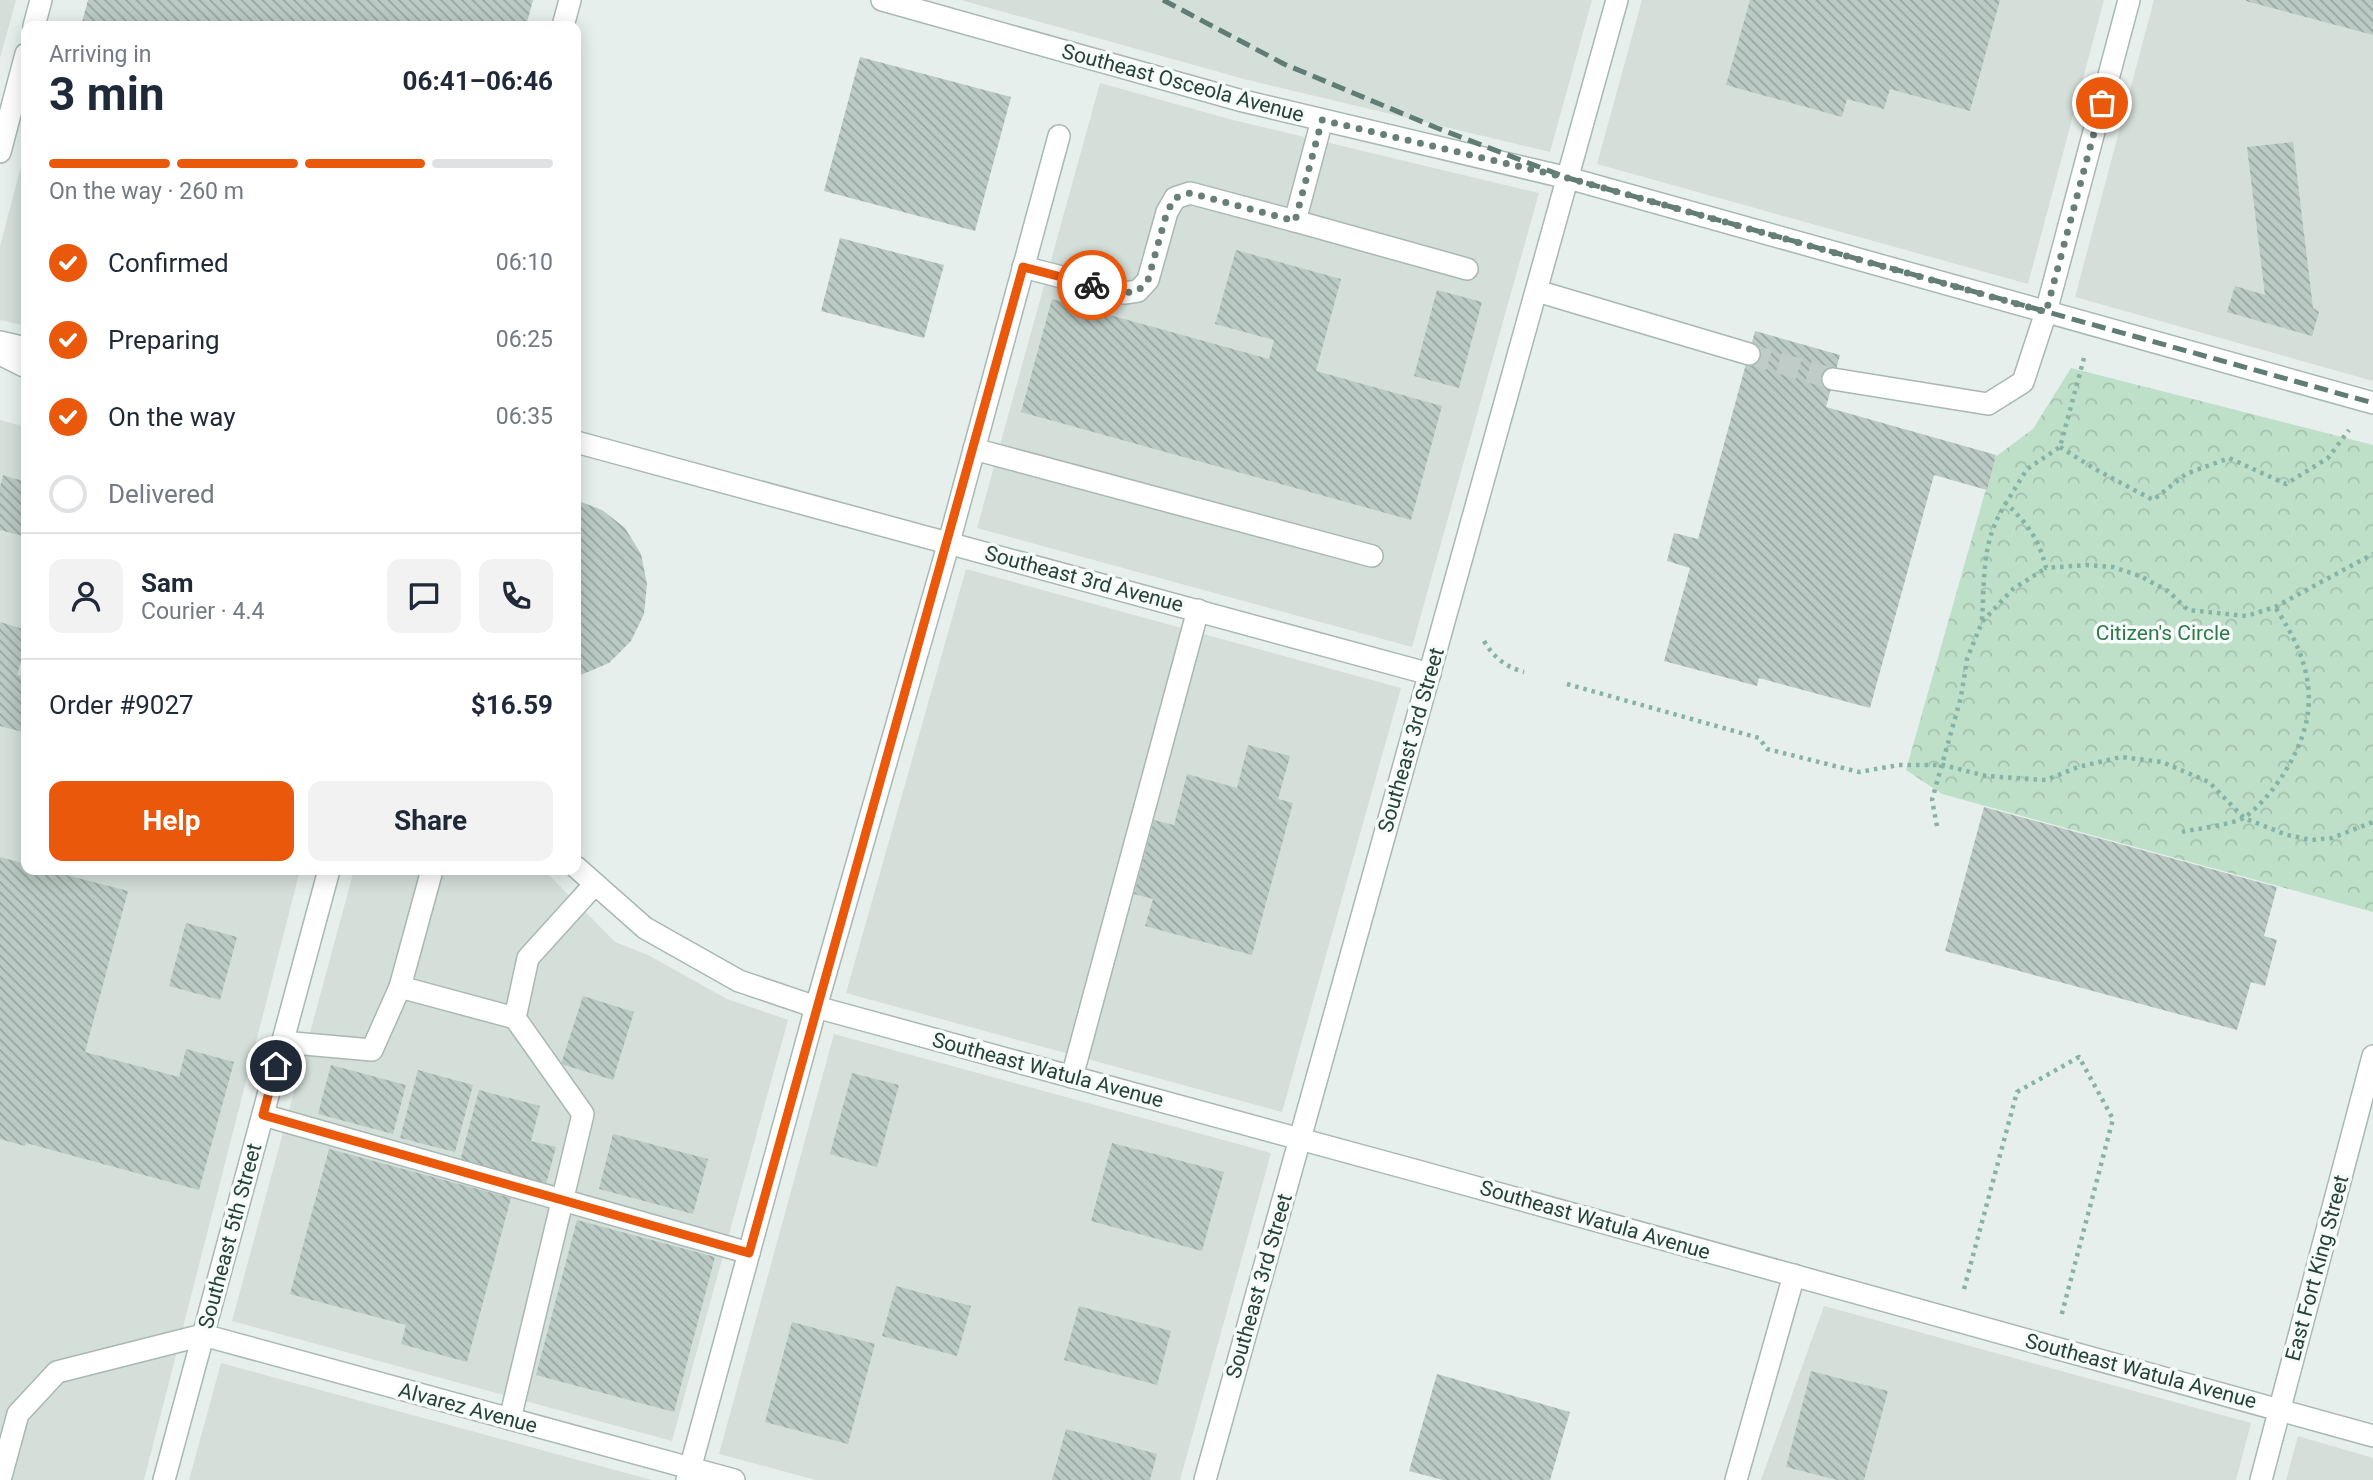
<!DOCTYPE html>
<meta charset="utf-8">
<style>
:root{--surface:#fff;--page:#f2f2f3;--text:#1f2937;--muted:#747a83;--line:#e0e1e3;--accent:#ea580c}
body{margin:0;font-family:Roboto,sans-serif;background:var(--page);color:var(--text);height:100vh;display:flex;flex-direction:column;font-size:26px;white-space:nowrap}
*{box-sizing:border-box;margin:0}
p{font-size:23px;color:var(--muted)}
.icon{flex:none;width:38px;height:38px;fill:none;stroke:currentColor;stroke-width:2;stroke-linecap:round;stroke-linejoin:round}
.map{position:relative;flex:1;overflow:hidden}
.side{position:absolute;left:21px;top:21px;width:560px;height:854px;display:flex;flex-direction:column;background:var(--surface);border-radius:14px;box-shadow:0 4px 18px #0003}
.side>*{flex:none}
.pin{position:absolute;display:grid;place-items:center;width:60px;height:60px;color:#fff;margin:-30px;border:4px solid #fff;border-radius:50%;box-shadow:0 2px 7px #0007}
.courier{position:absolute;display:grid;place-items:center;width:70px;height:70px;margin:-35px;border:5px solid #ea580c;border-radius:50%;background:#fff;color:#222;box-shadow:0 2px 9px #0007}
.overview em{font-style:normal;font-weight:700}
.overview div{display:flex;flex-direction:column-reverse}
.overview{display:flex;align-items:center;justify-content:space-between;height:119px;padding:0 28px}
h1{font-size:46px;font-weight:700;line-height:52px}
.bar{display:grid;grid-template-columns:repeat(4,1fr);gap:10px 7px;align-content:center;height:84px;padding:0 28px}
.bar i{height:9px;border-radius:5px;background:var(--line)}
.bar .current{background:var(--accent)}
.bar p{grid-column:span 4}
.line{display:flex;align-items:center;gap:18px;padding:0 28px;border-top:2px solid var(--line)}
.line div{flex:1}
.round{display:grid;place-items:center;flex:none;width:74px;height:74px;border-radius:14px;background:var(--page)}
ol{padding:0 28px;list-style:none}
li{display:flex;align-items:center;gap:21px;height:77px}
li p{margin-inline-start:auto}
li .icon{padding:7px;border-radius:50%;background:var(--accent);color:#fff;stroke-width:4}
li:last-child{color:var(--muted)}
li i{width:38px;height:38px;border:4px solid var(--line);border-radius:50%}
.cta{display:flex;gap:14px;margin-top:auto;padding:14px 28px}
.cta a{flex:1;height:80px;border-radius:14px;background:var(--accent);color:#fff;font-size:28px;font-weight:700;line-height:80px;text-align:center}
.cta a+a{background:var(--page);color:var(--text)}
.map>svg:first-child{display:block}
.built{fill:#d4dfda}
.forest{fill:url(#forest-crowns)}
.building{fill:url(#building-back-hatch)}
.lines{fill:none;stroke-linecap:round;stroke-linejoin:round}
.minor-tunnel{stroke:#bfccc8;stroke-width:21;stroke-dasharray:21 10;stroke-linecap:butt}
.minor-casing{stroke:#a8b8b2;stroke-width:24}
.path{stroke:#86b3a5;stroke-width:4.5;stroke-dasharray:3.5 5;stroke-linecap:butt}
.minor{stroke:#fff;stroke-width:21}
.rail{stroke:#5f7d75;stroke-width:5;stroke-dasharray:14 7;stroke-linecap:butt}
.done{stroke:#687f78;stroke-width:7;stroke-dasharray:0 12.6}
.route{stroke:#ea580c;stroke-width:9}
.labels{text-anchor:middle;dominant-baseline:central;stroke-width:7;stroke-linejoin:round;paint-order:stroke}
.street-label{font-size:21px;fill:#24423a;stroke:#f7fbf9}
.park-label{font-size:21px;fill:#2d7a4b;stroke:#f7fbf9}
</style>
<div class="map">
<svg width="2373" height="1480" viewBox="0 0 2373 1480">
<defs>
<pattern id="forest-crowns" width="20" height="18" patternUnits="userSpaceOnUse" patternTransform="scale(1.75)"><rect width="20" height="18" fill="#bfe0c8"/><path d="M2 6a3 3 0 1 1 6 0M12 15a3 3 0 1 1 6 0" fill="none" stroke="#a4c1ad"/></pattern>
<pattern id="building-back-hatch" width="6" height="6" patternUnits="userSpaceOnUse" patternTransform="scale(1.75)"><rect width="6" height="6" fill="#bbcac4"/><path d="M-1 5l2 2M0 0l6 6M5-1l2 2" fill="none" stroke="#98a6a0"/></pattern>
</defs>
<rect width="100%" height="100%" fill="#e6efeb"/>
<!-- built -->
<g class="built">
<polygon points="0,0 16,0 0,58"/>
<polygon points="961,0 1592,0 1550,152 1244,79"/>
<polygon points="1642,0 2104,0 2028,284 1597,164"/>
<polygon points="2154,0 2373,0 2373,381 2075,297"/>
<polygon points="1100,83 1233,120 1539,193 1412,647 977,528"/>
<polygon points="26,148 26,326 0,320 0,246"/>
<polygon points="0,420 26,427 26,870 300,870 144,1480 0,1480"/>
<polygon points="966,569 1401,688 1282,1112 846,993"/>
<polygon points="354,870 544,870 615,942 648,955 727,999 788,1020 672,1441 232,1321"/>
<polygon points="834,1034 1271,1153 1180,1480 816,1480 719,1454"/>
<polygon points="1824,1306 2251,1423 2236,1480 1761,1480"/>
<polygon points="221,1363 652,1480 189,1480"/>
<polygon points="2298,1436 2373,1458 2373,1480 2286,1480"/>
</g>
<!-- forest -->
<polygon class="forest" points="2071,368 2373,445 2373,912 1942,794 1906,770 1995,457 2033,429"/>
<!-- building -->
<g class="building">
<polygon points="88,0 533,0 526,26 81,26"/>
<polygon points="1750,0 2000,0 1970,111 1890,89 1884,109 1847,99 1842,117 1726,85"/>
<polygon points="2246,0 2373,0 2373,35 2246,1"/>
<polygon points="860,57 1011,97 975,231 824,191"/>
<polygon points="2293,142 2313,308 2319,312 2312,336 2227,312 2235,286 2265,295 2247,147"/>
<polygon points="840,238 944,265 924,338 821,311"/>
<polygon points="1236,250 1341,279 1316,371 1442,406 1411,520 1021,412 1052,299 1269,359 1274,340 1215,324"/>
<polygon points="1437,290 1482,302 1459,388 1414,376"/>
<polygon points="1755,331 1840,355 1826,407 1996,455 1987,490 1934,475 1870,708 1759,678 1757,686 1664,661 1690,568 1667,561 1674,533 1698,539"/>
<polygon points="3,475 26,482 26,537 0,530 0,487"/>
<polygon points="576,500 602,510 625,528 641,554 647,584 644,614 631,641 609,663 576,677"/>
<polygon points="0,622 26,630 26,643 17,675 26,677 26,733 0,726"/>
<polygon points="1248,745 1290,756 1278,799 1293,803 1252,955 1145,926 1153,899 1134,894 1154,820 1174,825 1187,774 1237,788"/>
<polygon points="1984,807 2277,887 2264,936 2277,940 2265,986 2251,982 2237,1030 1945,951"/>
<polygon points="0,857 26,864 26,870 47,870 128,891 85,1052 179,1077 186,1049 234,1062 199,1190 26,1143 25,1146 0,1139"/>
<polygon points="186,923 237,937 220,1000 169,986"/>
<polygon points="583,996 634,1012 613,1080 561,1064"/>
<polygon points="331,1065 406,1085 393,1134 318,1114"/>
<polygon points="418,1070 473,1085 455,1152 400,1138"/>
<polygon points="852,1073 899,1085 877,1167 830,1154"/>
<polygon points="479,1090 540,1106 531,1141 556,1147 546,1184 460,1161"/>
<polygon points="613,1134 708,1159 693,1214 599,1189"/>
<polygon points="1112,1143 1224,1172 1202,1251 1091,1221"/>
<polygon points="329,1149 511,1198 467,1362 401,1344 406,1325 290,1294"/>
<polygon points="577,1220 715,1257 674,1412 536,1375"/>
<polygon points="896,1286 971,1306 957,1356 882,1336"/>
<polygon points="1079,1306 1171,1331 1157,1385 1064,1360"/>
<polygon points="792,1322 875,1344 848,1444 765,1422"/>
<polygon points="1811,1371 1888,1391 1864,1480 1837,1480 1786,1467"/>
<polygon points="1437,1374 1570,1412 1550,1480 1443,1480 1409,1471"/>
<polygon points="1066,1429 1157,1454 1150,1480 1052,1480"/>
</g>
<g class="lines">
<!-- minor-tunnel -->
<polyline class="minor-tunnel" points="1749,354 1833,379"/>
<!-- minor casing -->
<g class="minor-casing">
<g id="minor">
<polyline points="882,0 1239,100 1568,178 2373,403"/>
<polyline points="34,26 41,0"/>
<polyline points="563,26 570,0"/>
<polyline points="1322,120 1295,221 1467,269"/>
<polyline points="0,152 26,54"/>
<polyline points="1023,267 1124,293 1138,291 1148,280 1167,212 1175,198 1190,193 1295,221"/>
<polyline points="1537,291 1749,354"/>
<polyline points="0,342 26,348"/>
<polyline points="0,354 26,367"/>
<polyline points="1833,379 1988,404 2023,382 2046,312 2129,0"/>
<polyline points="576,442 1430,674"/>
<polyline points="974,449 1372,556"/>
<polyline points="576,867 645,928 739,981 816,1007 1421,1172 2373,1436"/>
<polyline points="432,870 400,987 515,1018"/>
<polyline points="282,1042 372,1050 400,987"/>
<polyline points="1072,1077 1198,610"/>
<polyline points="263,1115 749,1253"/>
<polyline points="510,1419 583,1114 515,1018 528,958 595,884"/>
<polyline points="0,1480 18,1414 57,1372 203,1335 734,1480"/>
<polyline points="164,1480 329,870"/>
<polyline points="687,1480 816,1007 949,542 1059,136"/>
<polyline points="1205,1480 1617,0"/>
<polyline points="1736,1480 1794,1275"/>
<polyline points="2261,1480 2373,1056"/>
</g>
</g>
<!-- path -->
<g class="path">
<path d="M2084 358 2060 447 2027 469 2006 503C2028 525 2038 537 2046 568L2087 565 2113 567 2140 576 2168 591 2188 610 2246 616 2275 607 2373 554"/>
<polyline points="2060,447 2095,469 2153,500 2186,474 2229,458 2286,484 2328,458 2349,430"/>
<path d="M1982 620C1985 575 1981 542 2006 503"/>
<path d="M1484 641C1494 658 1506 667 1524 672"/>
<polyline points="1567,684 1759,738 1767,749 1859,772 1899,765 1943,765 1986,776 2046,780 2078,767 2121,757 2162,762 2209,782 2244,818 2287,835 2312,840 2332,838 2373,822"/>
<polyline points="1937,826 1932,800 1961,697 1967,659 1982,622 2013,589 2046,568"/>
<path d="M2182 832C2195 829 2236 824 2245 817 2260 806 2275 788 2284 773 2323 712 2313 664 2275 607"/>
<polyline points="1964,1289 2017,1092 2079,1057 2113,1119 2061,1317"/>
</g>
<!-- minor -->
<use href="#minor" class="minor"/>
<!-- rail -->
<polyline class="rail" points="1163,0 1284,64 1437,128 1568,178 2373,403"/>
</g>
<g class="lines">
<!-- done -->
<polyline class="done" points="1092,285 1124,293 1138,291 1148,280 1167,212 1175,198 1190,193 1295,221 1322,120 1568,178 2046,312 2102,103"/>
<!-- route -->
<polyline class="route" points="276,1066 263,1115 749,1253 1023,267 1092,285"/>
</g>
<g class="labels">
<!-- street labels -->
<g class="street-label">
<text transform="translate(1183 83) rotate(15)">Southeast Osceola Avenue</text>
<text transform="translate(1084 579) rotate(15)">Southeast 3rd Avenue</text>
<text transform="translate(1411 740) rotate(-74)">Southeast 3rd Street</text>
<text transform="translate(1048 1070) rotate(15)">Southeast Watula Avenue</text>
<text transform="translate(1595 1220) rotate(16)">Southeast Watula Avenue</text>
<text transform="translate(230 1236) rotate(-75)">Southeast 5th Street</text>
<text transform="translate(2317 1268) rotate(-75)">East Fort King Street</text>
<text transform="translate(1259 1286) rotate(-74)">Southeast 3rd Street</text>
<text transform="translate(2141 1371) rotate(15)">Southeast Watula Avenue</text>
<text transform="translate(468 1408) rotate(15)">Alvarez Avenue</text>
</g>
<!-- park labels -->
<g class="park-label">
<text x="2163" y="633">Citizen's Circle</text>
</g>
</g>
</svg>
<div class="pin" style="left:2102px;top:103px;background:#ea580c"><svg class="icon" aria-label="bag" viewBox="0 0 24 24"><path d="M5 8h14l-1 12H6zM9 8a3 3 0 0 1 6 0"/></svg></div>
<div class="pin" style="left:276px;top:1066px;background:#1f2937"><svg class="icon" aria-label="home" viewBox="0 0 24 24"><path d="M3 11l9-7 9 7M6 9v11h12V9"/></svg></div>
<div class="courier" style="left:1092px;top:285px"><svg class="icon" aria-label="bike" viewBox="0 0 24 24"><circle cx="6" cy="16" r="4"/><circle cx="18" cy="16" r="4"/><path d="M6 16l4-8h5l3 8M10 8l3 8H6M13 5h3"/></svg></div>
<section class="side">
<div class="overview"><div><h1>3 min</h1><p>Arriving in</p></div><em>06:41–06:46</em></div>
<div class="bar"><i class="current"></i><i class="current"></i><i class="current"></i><i></i><p>On the way · 260 m</p></div>
<ol>
<li><svg class="icon" aria-label="check" viewBox="0 0 24 24"><path d="M5 12l5 5 9-10"/></svg>Confirmed<p>06:10</p></li>
<li><svg class="icon" aria-label="check" viewBox="0 0 24 24"><path d="M5 12l5 5 9-10"/></svg>Preparing<p>06:25</p></li>
<li><svg class="icon" aria-label="check" viewBox="0 0 24 24"><path d="M5 12l5 5 9-10"/></svg>On the way<p>06:35</p></li>
<li><i></i>Delivered</li>
</ol>
<div class="line" style="height:126px"><a class="round"><svg class="icon" aria-label="person" viewBox="0 0 24 24"><circle cx="12" cy="8" r="4"/><path d="M4 21q1-7 8-7t8 7"/></svg></a><div><b>Sam</b><p>Courier · 4.4</p></div><a class="round"><svg class="icon" aria-label="chat" viewBox="0 0 24 24"><path d="M4 5h16v11H9l-5 4z"/></svg></a><a class="round"><svg class="icon" aria-label="phone" viewBox="0 0 24 24"><path d="M5 4h4l2 5-3 2q2 4 5 5l2-3 5 2v4C11 20 4 13 5 4z"/></svg></a></div>
<div class="line" style="height:91px"><div>Order #9027</div><b>$16.59</b></div>
<div class="cta"><a>Help</a><a>Share</a></div>
</section>
</div>
